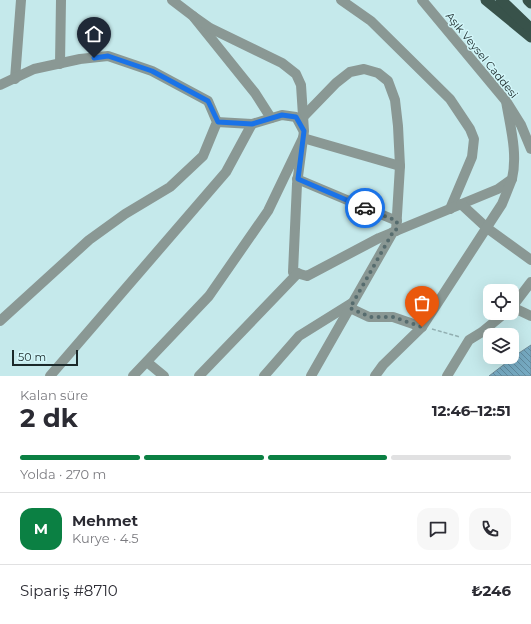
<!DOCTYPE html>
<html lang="tr">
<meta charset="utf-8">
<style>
:root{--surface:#fff;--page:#f7f7f7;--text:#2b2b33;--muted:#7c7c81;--line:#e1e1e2;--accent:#0b8043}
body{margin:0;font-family:Montserrat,sans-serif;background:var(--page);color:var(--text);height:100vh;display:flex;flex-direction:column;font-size:15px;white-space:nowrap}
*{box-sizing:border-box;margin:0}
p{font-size:13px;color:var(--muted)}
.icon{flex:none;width:22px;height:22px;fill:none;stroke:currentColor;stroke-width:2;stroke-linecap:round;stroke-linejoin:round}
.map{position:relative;height:376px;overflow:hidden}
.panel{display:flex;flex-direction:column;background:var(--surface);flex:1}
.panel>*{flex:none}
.fabs{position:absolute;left:483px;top:284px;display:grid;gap:8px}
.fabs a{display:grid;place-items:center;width:36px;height:36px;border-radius:8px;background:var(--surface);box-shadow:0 4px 16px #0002;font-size:20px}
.scale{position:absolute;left:12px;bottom:10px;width:66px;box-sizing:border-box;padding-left:4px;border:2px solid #1b292a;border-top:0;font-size:11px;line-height:14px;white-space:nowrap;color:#1b292a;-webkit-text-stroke:3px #d2f6f9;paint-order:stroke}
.pin{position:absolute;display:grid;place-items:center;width:34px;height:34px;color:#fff;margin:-41px -17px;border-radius:50% 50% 50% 0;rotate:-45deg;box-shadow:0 0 4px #0007}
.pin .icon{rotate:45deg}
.courier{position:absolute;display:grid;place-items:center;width:40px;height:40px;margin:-20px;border:3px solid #1a73e8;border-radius:50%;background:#fff;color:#222;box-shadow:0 1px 5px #0007}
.summary em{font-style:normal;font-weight:700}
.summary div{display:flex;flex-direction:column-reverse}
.summary{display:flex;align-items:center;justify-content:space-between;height:68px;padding:0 20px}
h1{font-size:26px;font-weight:700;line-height:30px}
.bar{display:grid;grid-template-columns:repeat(4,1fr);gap:6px 4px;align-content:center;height:48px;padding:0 20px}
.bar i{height:5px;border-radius:3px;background:var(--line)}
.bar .active{background:var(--accent)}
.bar p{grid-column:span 4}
.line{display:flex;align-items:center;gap:10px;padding:0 20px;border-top:1px solid var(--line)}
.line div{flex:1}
.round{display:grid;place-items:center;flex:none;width:42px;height:42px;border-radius:12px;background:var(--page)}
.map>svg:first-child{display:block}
.building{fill:url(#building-back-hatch);stroke:#6d8996}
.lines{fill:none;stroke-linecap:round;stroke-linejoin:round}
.path{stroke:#91aeb0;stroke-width:1.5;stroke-dasharray:4 2;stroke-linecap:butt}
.minor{stroke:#8a9894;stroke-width:10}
.tertiary{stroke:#8a9894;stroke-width:10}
.trunk{stroke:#38524a;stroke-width:11}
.done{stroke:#566c6e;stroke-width:4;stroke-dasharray:0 7.2}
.route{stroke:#1a73e8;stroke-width:5}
.labels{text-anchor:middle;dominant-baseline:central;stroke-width:3;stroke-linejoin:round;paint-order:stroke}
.street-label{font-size:11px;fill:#1b292a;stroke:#d2f6f9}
</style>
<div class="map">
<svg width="531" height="376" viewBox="0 0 531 376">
<defs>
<pattern id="building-back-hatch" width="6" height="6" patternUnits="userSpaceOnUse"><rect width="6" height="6" fill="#76aac2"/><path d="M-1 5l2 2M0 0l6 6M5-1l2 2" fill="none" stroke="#608a9e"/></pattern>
</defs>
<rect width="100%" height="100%" fill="#c5e9eb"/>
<!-- building -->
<polygon class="building" points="531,345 531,376 489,376 519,353"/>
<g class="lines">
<!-- path -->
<polyline class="path" points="432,329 460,337"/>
<!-- minor -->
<g class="minor">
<polyline points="172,0 193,16 255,93 271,118"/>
<polyline points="341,0 371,21 450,99 470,129 474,139 472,157 450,209"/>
<path d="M193 16 210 28 282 63 296 74 301 85 304 131 297 184 293 272 307 276 379 238 498 189 512 179C518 153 510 126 506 101"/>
<polyline points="60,64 61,0"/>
<polyline points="15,79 21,0"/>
<polyline points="0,85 34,69 80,59 108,56 152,71 208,101 217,122 203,156 170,187 125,214 89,240 0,321"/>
<polyline points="304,116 336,83 350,72 364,69 378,73 388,81 395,100 398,126 400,166 396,231"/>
<polyline points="217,122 252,124 282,115 296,117 303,130"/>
<polyline points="297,179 397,221"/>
<polyline points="461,204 487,228 531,260"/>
<polyline points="350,308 369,317 393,317 422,327"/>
<polyline points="147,362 164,376"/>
<polyline points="50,376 226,172 252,124"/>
<polyline points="133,376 209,296 268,211 303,138 400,166"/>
<polyline points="199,376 298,273"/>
<polyline points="264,376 299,336 352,303"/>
<polyline points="311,376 393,232"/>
<polyline points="375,376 383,365 422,327 502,204 512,179"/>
</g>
<!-- tertiary -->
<g class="tertiary">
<polyline points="422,0 506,101 521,125 531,149"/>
<polyline points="512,307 531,282"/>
<polyline points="512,307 531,316"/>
<polyline points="447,376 469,340 482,332 505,313"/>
</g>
<!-- trunk -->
<g class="trunk">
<polyline points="486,0 531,37"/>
<polyline points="501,0 528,26"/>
<polyline points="528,0 531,3"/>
</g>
</g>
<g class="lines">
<!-- done -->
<polyline class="done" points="365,208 397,221 396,231 393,232 350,308 370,317 393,317 422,327"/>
<!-- route -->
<polyline class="route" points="94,58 108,56 152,71 208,101 218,122 252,124 282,115 296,117 304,131 298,179 365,208"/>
</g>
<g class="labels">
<!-- street labels -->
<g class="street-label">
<text transform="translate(482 55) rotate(51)">Aşık Veysel Caddesi</text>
</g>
</g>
</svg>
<div class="fabs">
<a><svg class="icon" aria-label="locate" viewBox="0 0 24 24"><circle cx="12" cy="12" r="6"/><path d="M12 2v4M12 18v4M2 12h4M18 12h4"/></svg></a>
<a><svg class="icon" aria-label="layers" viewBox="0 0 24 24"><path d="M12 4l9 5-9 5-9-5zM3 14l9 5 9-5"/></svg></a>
</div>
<div class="scale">50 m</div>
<div class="pin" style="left:422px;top:327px;background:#ea580c"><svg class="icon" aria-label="bag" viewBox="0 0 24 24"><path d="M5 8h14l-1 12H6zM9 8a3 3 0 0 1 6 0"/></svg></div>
<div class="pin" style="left:94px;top:58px;background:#1f2937"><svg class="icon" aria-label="home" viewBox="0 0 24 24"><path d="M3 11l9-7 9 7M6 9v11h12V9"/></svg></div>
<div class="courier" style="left:365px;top:208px"><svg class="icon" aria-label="car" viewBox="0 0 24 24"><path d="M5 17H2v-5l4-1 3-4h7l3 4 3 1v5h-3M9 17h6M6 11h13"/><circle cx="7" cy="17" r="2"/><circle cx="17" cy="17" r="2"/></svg></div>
</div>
<section class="panel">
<div class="summary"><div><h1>2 dk</h1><p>Kalan süre</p></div><em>12:46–12:51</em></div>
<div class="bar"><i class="active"></i><i class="active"></i><i class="active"></i><i></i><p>Yolda · 270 m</p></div>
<div class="line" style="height:72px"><b class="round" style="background:var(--accent);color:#fff">M</b><div><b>Mehmet</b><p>Kurye · 4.5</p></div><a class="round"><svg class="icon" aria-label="chat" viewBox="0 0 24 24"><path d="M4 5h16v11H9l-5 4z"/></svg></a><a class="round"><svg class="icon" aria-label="phone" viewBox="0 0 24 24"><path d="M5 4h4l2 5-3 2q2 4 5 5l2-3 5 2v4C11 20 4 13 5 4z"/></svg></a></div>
<div class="line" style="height:52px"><div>Sipariş #8710</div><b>₺246</b></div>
</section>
